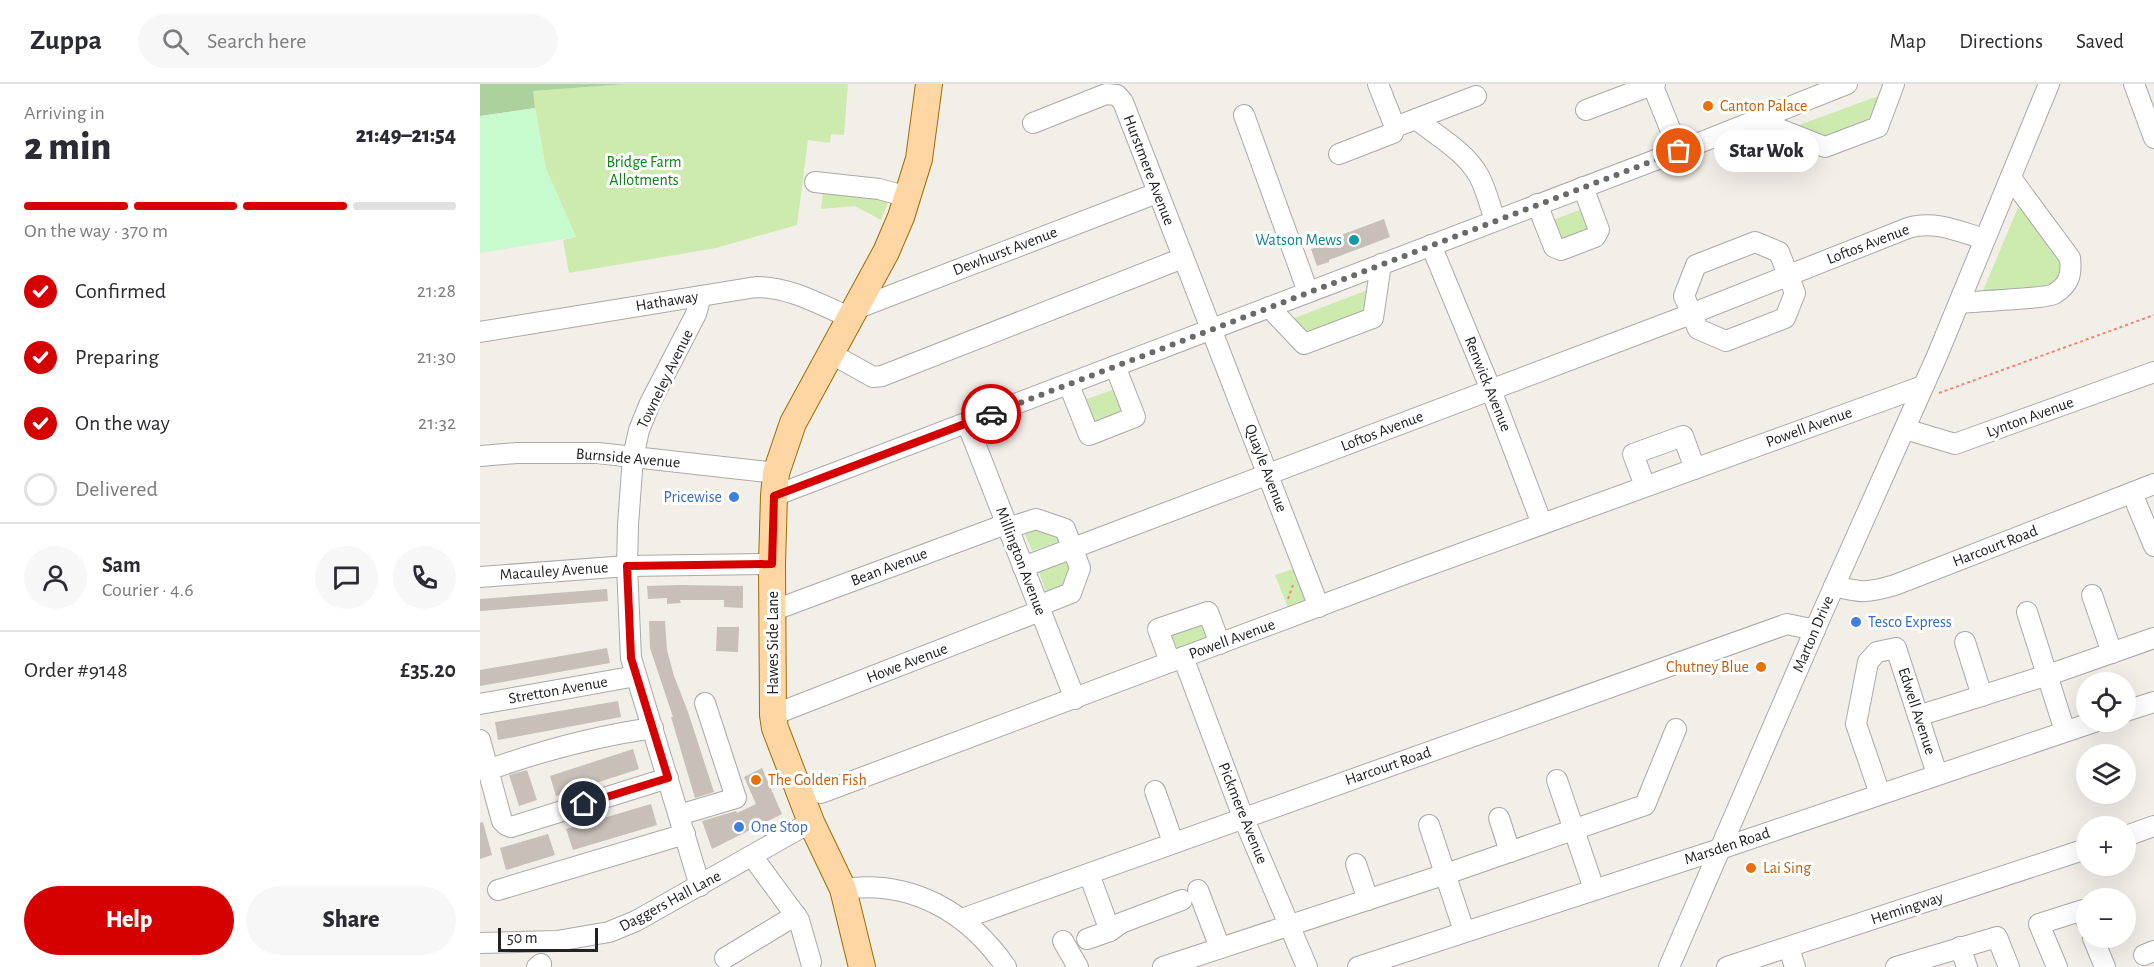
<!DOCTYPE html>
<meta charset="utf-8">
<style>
:root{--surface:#fff;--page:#f7f7f7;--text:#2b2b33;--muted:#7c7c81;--line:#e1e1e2;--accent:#d40100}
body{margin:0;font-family:"Alegreya Sans",sans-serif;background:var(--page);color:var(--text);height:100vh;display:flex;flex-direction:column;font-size:22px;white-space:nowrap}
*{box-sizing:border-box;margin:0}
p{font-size:20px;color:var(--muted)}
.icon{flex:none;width:33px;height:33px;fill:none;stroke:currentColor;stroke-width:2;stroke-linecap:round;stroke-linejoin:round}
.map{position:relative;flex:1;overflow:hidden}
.sheet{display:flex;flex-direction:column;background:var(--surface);width:480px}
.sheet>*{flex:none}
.tools{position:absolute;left:1596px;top:588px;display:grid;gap:12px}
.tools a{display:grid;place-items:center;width:60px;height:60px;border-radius:50%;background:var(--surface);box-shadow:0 6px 24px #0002;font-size:30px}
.scale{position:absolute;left:18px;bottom:15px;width:100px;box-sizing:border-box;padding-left:6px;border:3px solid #222;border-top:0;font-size:16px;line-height:21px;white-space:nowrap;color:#222;-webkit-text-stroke:4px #fff;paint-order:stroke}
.pin{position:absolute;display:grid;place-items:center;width:51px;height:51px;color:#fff;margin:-26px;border:3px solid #fff;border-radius:50%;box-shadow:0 2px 6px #0007}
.courier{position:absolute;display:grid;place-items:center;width:60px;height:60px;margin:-30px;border:4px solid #d40100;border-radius:50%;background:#fff;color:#222;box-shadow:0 2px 8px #0007}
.bubble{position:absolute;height:42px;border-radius:21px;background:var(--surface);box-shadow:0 6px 24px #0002;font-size:20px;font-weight:800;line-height:42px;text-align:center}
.head em{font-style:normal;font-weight:800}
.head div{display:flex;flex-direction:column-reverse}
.head{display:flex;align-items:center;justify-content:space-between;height:102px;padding:0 24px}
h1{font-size:39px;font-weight:800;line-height:45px}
.bar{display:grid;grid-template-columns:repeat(4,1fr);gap:9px 6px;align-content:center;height:72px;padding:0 24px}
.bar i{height:8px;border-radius:4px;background:var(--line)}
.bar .on{background:var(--accent)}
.bar p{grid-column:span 4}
.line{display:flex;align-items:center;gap:15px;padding:0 24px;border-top:2px solid var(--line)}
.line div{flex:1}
.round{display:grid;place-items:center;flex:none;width:63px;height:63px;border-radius:32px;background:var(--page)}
ol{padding:0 24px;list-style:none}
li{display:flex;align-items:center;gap:18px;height:66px}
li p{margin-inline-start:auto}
li .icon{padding:6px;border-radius:50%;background:var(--accent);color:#fff;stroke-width:4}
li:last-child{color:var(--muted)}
li i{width:33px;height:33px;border:3px solid var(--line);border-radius:50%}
.cta{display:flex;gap:12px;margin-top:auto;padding:12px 24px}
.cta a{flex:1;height:69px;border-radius:36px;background:var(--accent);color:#fff;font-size:24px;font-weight:800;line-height:69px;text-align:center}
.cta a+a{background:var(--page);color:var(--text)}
header{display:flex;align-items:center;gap:36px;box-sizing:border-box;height:84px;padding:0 30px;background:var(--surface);border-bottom:2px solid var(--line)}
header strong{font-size:28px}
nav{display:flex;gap:33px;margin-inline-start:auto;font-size:21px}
.search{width:420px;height:54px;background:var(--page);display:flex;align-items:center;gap:15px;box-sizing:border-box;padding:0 21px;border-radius:33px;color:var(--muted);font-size:22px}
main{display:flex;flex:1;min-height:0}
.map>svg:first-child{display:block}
.grass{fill:#cdebaf}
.forest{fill:#acd19d}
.park{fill:#c7facc}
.building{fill:#c7bfb8}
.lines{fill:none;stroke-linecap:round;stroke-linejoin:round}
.minor-casing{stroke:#a9a9a9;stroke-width:22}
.major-casing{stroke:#a06c00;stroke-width:28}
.path{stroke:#fb8071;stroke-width:2;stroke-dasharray:3 3;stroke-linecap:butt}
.minor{stroke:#fff;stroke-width:20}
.major{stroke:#fdd6a3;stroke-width:26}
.done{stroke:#6b6a68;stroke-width:6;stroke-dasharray:0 10.8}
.route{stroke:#d40100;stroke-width:8}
.food-dot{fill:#e8710a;stroke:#fff;stroke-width:2}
.culture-dot{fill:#0f9aa8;stroke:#fff;stroke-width:2}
.shop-dot{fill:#3f7fe0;stroke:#fff;stroke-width:2}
.labels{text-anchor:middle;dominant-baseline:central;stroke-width:6;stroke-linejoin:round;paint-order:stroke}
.food-label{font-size:16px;fill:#c56008;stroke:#fff;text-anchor:start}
.park-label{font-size:16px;fill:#0b8516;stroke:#fff}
.street-label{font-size:16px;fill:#222;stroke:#fff}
.culture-label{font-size:16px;fill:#0d838f;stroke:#fff;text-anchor:end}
.shop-label{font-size:16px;fill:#366cbe;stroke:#fff;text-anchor:start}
</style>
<header>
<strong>Zuppa</strong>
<div class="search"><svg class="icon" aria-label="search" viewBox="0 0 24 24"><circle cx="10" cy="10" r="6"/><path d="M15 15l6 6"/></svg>Search here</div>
<nav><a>Map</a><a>Directions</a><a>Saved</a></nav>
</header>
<main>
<section class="sheet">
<div class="head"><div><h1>2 min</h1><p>Arriving in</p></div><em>21:49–21:54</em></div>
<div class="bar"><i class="on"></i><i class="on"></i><i class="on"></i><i></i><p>On the way · 370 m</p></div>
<ol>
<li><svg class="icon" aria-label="check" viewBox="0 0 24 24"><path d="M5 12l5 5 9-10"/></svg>Confirmed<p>21:28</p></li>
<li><svg class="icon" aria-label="check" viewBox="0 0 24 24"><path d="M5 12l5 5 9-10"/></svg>Preparing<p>21:30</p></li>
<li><svg class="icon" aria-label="check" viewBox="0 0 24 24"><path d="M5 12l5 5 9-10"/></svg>On the way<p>21:32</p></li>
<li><i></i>Delivered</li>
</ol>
<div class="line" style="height:108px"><a class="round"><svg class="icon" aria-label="person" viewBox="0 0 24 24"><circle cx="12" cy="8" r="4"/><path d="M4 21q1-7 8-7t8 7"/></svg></a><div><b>Sam</b><p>Courier · 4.6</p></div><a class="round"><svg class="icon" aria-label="chat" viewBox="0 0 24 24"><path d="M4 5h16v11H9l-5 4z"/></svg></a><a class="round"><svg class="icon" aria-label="phone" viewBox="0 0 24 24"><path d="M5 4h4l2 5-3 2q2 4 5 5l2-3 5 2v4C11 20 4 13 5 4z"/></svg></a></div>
<div class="line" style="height:78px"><div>Order #9148</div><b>£35.20</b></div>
<div class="cta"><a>Help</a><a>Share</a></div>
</section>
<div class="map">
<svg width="1674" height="883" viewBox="0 0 1674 883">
<rect width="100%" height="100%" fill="#f2efe9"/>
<!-- grass -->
<g class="grass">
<polygon points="147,0 368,0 364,51 351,50 350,59 328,56 317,141 236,164 89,189 83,156 96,153 66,85 52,7"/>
<polygon points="1409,8 1398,43 1347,62 1303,47"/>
<polygon points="344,99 412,109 401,136 375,122 341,125"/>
<polygon points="1542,114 1590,178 1584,202 1500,214"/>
<polygon points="1110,122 1119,146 1081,166 1065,139"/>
<polygon points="898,202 893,234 824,260 804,238"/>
<polygon points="643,302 655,333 609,351 596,319"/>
<polygon points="541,440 589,454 552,467"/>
<polygon points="597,475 600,484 569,517 559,488"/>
<polygon points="819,483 832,515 808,524 795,491"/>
<polygon points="720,536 732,552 692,567 689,551"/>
</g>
<!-- forest -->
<polygon class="forest" points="0,0 147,0 53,7 55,24 0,32"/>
<!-- park -->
<polygon class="park" points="55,24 66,85 96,153 0,169 0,32"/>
<!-- building -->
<g class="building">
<polygon points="904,135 910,153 849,176 849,178 837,182 831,165 846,160 845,157"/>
<polygon points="200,501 263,502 263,524 244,523 244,516 200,516 201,519 187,520 187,514 168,515 167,502"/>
<polygon points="127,505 128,517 0,527 0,515"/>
<polygon points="169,537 185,537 187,566 194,592 208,628 234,708 215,714 191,633 193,633 170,564"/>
<polygon points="237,543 259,543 258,568 236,567"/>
<polygon points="127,564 130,579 0,602 0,586"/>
<polygon points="138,617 141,633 18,656 15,638"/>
<polygon points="153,665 159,685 76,712 70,692"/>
<polygon points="282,684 302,730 232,765 222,737 256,727 257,729 276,720 264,693"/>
<polygon points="47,686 57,716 39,722 29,691"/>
<polygon points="171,720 177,741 93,766 86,745"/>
<polygon points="3,738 12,771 0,775 0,739"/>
<polygon points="68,750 75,771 26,786 20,764"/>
</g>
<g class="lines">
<!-- minor casing -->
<g class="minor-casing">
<g id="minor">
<polyline points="898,0 915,43"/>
<polyline points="1172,0 1199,67"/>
<polyline points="1654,0 1674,54"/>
<polyline points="1106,26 1175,0"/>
<polyline points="764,31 828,208"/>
<polyline points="936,35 996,12"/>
<polyline points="1276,36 1345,63 1398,43 1414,0"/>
<polyline points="553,39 626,10 637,11 643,18 839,523"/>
<path d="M859 70 913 49 915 43 936 35C957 52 985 67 999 92 1006 105 1010 122 1015 136"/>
<polyline points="335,98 399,105 428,113"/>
<polyline points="1057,120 1074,163 1081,166 1115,153 1119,146 1103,103"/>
<polygon points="1275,158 1299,168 1315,209 1305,234 1246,257 1218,245 1204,212 1216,181"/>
<polyline points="951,161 1011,306 1062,440"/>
<path d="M1479 219C1494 217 1565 215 1574 210 1589 201 1592 191 1590 174L1531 94"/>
<polyline points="789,223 824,260 893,234 901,180"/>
<polyline points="373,226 677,109"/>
<path d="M0 248 276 203C310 203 339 220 369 233"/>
<polyline points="350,269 393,293 402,292 703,174"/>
<polyline points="589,301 609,351 655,333 635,282"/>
<polyline points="487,339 595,615"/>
<polyline points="1425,345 1475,360 1674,288"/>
<polyline points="0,372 37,369 118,369 296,389"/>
<polyline points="1165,402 1153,370 1203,352 1215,385"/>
<polyline points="1652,409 1674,462"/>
<polyline points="294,412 1199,67 1367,0"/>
<polyline points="528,444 556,435 585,445 600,484 591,509 558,522"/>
<path d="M543 483 1211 230 1428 144C1454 136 1478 147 1504 155"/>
<polyline points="0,493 147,482 292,480"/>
<path d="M1354 502C1381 509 1388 509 1415 501L1674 400"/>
<polyline points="1612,511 1632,569"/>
<polyline points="292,527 526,440"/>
<polyline points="1547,528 1585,647"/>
<polyline points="1485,558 1502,612"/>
<polyline points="703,573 763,733 827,883"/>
<polyline points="690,578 678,545 728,528 740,560"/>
<polyline points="0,620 156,592"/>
<polyline points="1646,627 1674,618"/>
<polyline points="293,631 560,527"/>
<polyline points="1438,632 1577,588 1674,554"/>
<polyline points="0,656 22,737 26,741 31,743 188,694"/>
<path d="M8 686C61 667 117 652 173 644"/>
<polyline points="1077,696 1114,805"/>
<polyline points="675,707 693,758"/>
<polyline points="341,709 933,487 1443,302"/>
<polyline points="1400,710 1376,640 1388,578 1397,568 1416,564 1457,690"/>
<polyline points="199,731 256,714 225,619"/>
<polyline points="1019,734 1030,768"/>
<polyline points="949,741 984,847"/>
<polyline points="1646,752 1674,742"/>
<polyline points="272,772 319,836 331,878"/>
<polyline points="876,780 888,816"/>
<polyline points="609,790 630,847"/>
<polyline points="220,802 151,574 147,482 148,441 153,373 159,346 170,319 216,230 221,212"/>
<path d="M363 805C431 795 488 828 526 883"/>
<polyline points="18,806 205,750"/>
<polyline points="718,806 740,864"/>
<polyline points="482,835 1307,540 1335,546"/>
<polyline points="1613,854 1625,883"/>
<polyline points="607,855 630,847 641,839 702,816"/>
<polyline points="583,857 598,883"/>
<polyline points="0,859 77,857 129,848 156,837 331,738"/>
<polyline points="1480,863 1487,883"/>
<polyline points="1309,864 1315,883"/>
<polyline points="1664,871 1674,867"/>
<polyline points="245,874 316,831"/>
<polyline points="57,883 61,880"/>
<polyline points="683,883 966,790 1165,721 1196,645"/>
<polyline points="878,883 1240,765 1614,638"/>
<polyline points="1189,883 1340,534 1457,272 1569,0"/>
<polyline points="1247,883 1606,765"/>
<polyline points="1416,883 1517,853 1529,883"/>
<polyline points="1577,883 1559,840 1603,826 1606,836"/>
</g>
</g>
<!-- major casing -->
<g class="major-casing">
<polyline id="major" points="382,883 363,805 331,738 295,644 293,631 292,480 294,412 296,389 313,339 406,168 421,133 439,75 449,0"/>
</g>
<!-- path -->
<g class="path">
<polyline points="1459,309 1674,231"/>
<polyline points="808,515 813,501"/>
</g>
<!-- minor -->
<use href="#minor" class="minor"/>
<!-- major -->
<use href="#major" class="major"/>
</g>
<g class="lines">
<!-- done -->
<polyline class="done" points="511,330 1199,67"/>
<!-- route -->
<polyline class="route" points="104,720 188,694 151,574 147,482 292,480 294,412 511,330"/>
</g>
<!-- markers -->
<g class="food-dot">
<circle cx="1228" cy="22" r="6"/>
<circle cx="1281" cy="583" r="6"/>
<circle cx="276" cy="696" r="6"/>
<circle cx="1271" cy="784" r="6"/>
</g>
<circle class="culture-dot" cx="874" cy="156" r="6"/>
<g class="shop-dot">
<circle cx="254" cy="413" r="6"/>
<circle cx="1376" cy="538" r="6"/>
<circle cx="259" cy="743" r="6"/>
</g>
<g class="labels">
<!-- food labels -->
<g class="food-label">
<text x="1240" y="22">Canton Palace</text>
<text x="1269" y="583" text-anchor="end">Chutney Blue</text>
<text x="288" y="696">The Golden Fish</text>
<text x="1283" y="784">Lai Sing</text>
</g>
<!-- park labels -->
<g class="park-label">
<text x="164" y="78">Bridge Farm<tspan x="164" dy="18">Allotments</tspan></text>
</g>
<!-- street labels -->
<g class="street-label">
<text transform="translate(669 86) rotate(69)">Hurstmere Avenue</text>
<text transform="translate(1388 160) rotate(-21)">Loftos Avenue</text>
<text transform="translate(525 167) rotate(-21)">Dewhurst Avenue</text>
<text transform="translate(187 217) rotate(-9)">Hathaway</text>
<text transform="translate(185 295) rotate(-64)">Towneley Avenue</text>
<text transform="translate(1008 300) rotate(68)">Renwick Avenue</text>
<text transform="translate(1550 333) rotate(-20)">Lynton Avenue</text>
<text transform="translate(1329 343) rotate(-20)">Powell Avenue</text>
<text transform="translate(902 347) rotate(-21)">Loftos Avenue</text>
<text transform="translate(148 374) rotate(5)">Burnside Avenue</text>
<text transform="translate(786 384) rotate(69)">Quayle Avenue</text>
<text transform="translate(1515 462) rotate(-21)">Harcourt Road</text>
<text transform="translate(541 477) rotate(69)">Millington Avenue</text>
<text transform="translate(409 483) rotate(-21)">Bean Avenue</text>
<text transform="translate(74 487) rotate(-4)">Macauley Avenue</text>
<text transform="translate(1333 550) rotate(-67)">Marton Drive</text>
<text transform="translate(752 555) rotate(-20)">Powell Avenue</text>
<text transform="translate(293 559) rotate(-90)">Hawes Side Lane</text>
<text transform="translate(427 579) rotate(-21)">Howe Avenue</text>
<text transform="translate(78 606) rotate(-10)">Stretton Avenue</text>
<text transform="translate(1437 627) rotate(72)">Edwell Avenue</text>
<text transform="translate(908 682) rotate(-19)">Harcourt Road</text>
<text transform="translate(763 729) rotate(68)">Pickmere Avenue</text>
<text transform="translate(1247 762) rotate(-18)">Marsden Road</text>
<text transform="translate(190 817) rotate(-28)">Daggers Hall Lane</text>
<text transform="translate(1427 824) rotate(-18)">Hemingway</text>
</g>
<!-- culture labels -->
<g class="culture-label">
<text x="862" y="156">Watson Mews</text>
</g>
<!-- shop labels -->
<g class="shop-label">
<text x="242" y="413" text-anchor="end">Pricewise</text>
<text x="1388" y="538">Tesco Express</text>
<text x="271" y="743">One Stop</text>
</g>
</g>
</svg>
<div class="tools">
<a><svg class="icon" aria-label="locate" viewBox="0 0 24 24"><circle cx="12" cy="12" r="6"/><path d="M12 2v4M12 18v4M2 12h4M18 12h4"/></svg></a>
<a><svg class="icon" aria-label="layers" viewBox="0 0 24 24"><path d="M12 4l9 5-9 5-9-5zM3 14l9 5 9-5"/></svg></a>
<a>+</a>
<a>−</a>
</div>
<div class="scale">50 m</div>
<div class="pin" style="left:1199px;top:67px;background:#ea580c"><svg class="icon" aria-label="bag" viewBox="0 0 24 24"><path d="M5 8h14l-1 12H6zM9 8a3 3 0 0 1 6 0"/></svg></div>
<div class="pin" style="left:104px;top:720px;background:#1f2937"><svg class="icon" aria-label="home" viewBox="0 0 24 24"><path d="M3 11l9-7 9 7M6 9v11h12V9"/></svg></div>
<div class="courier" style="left:511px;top:330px"><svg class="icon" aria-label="car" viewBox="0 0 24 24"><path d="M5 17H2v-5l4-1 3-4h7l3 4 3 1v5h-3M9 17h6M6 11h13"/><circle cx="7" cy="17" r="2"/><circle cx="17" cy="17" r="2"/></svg></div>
<div class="bubble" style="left:1234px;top:46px;width:105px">Star Wok</div>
</div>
</main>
